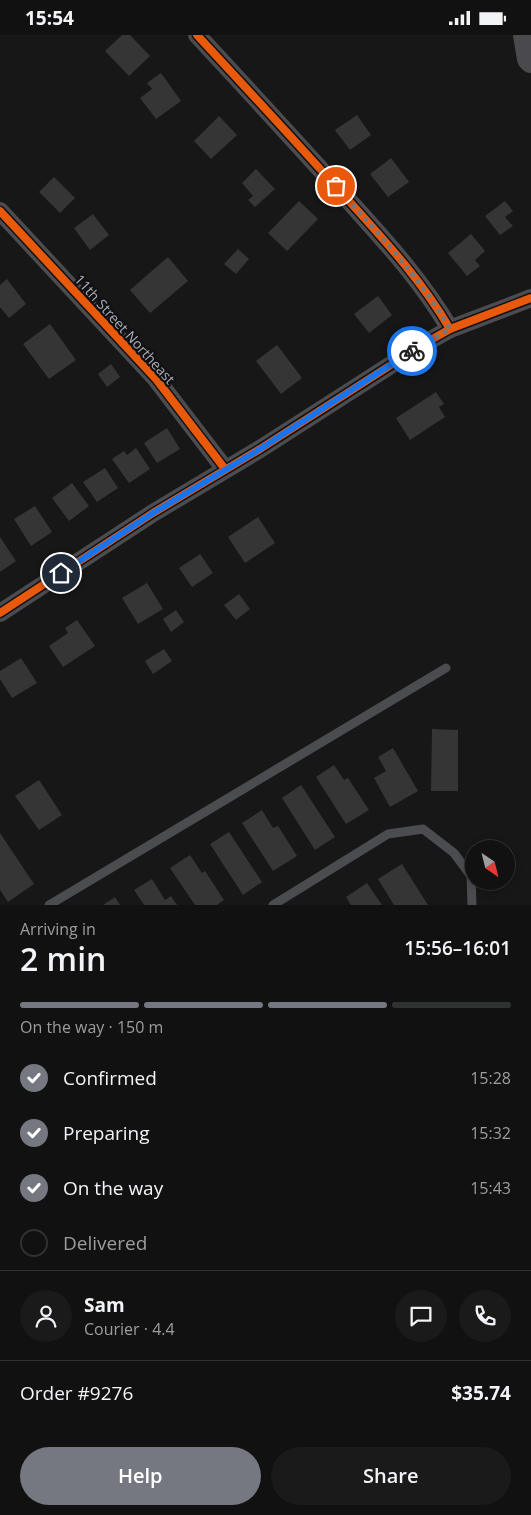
<!DOCTYPE html>
<meta charset="utf-8">
<style>
:root{--surface:#111;--page:#1a1a1a;--text:#f1f3f6;--muted:#9c9d9f;--line:#303131;--accent:#757880}
body{margin:0;font-family:"Open Sans",sans-serif;background:var(--page);color:var(--text);height:100vh;display:flex;flex-direction:column;font-size:19px;white-space:nowrap}
*{box-sizing:border-box;margin:0}
p{font-size:16px;color:var(--muted)}
.icon{flex:none;width:28px;height:28px;fill:none;stroke:currentColor;stroke-width:2;stroke-linecap:round;stroke-linejoin:round}
.map{position:relative;height:870px;overflow:hidden}
.details{display:flex;flex-direction:column;background:var(--surface);flex:1}
.details>*{flex:none}
.needle{width:32px;rotate:145deg}
.tools{position:absolute;left:465px;top:805px;display:grid;gap:10px}
.tools a{display:grid;place-items:center;width:50px;height:50px;border-radius:50%;background:var(--surface);box-shadow:0 2px 8px #0003,0 0 0 1px var(--line);font-size:25px}
.pin{position:absolute;display:grid;place-items:center;width:42px;height:42px;color:#fff;margin:-21px;border:2px solid #fff;border-radius:50%;box-shadow:0 1px 5px #0007}
.courier{position:absolute;display:grid;place-items:center;width:50px;height:50px;margin:-25px;border:4px solid #1a73e8;border-radius:50%;background:#fff;color:#222;box-shadow:0 1px 6px #0007}
.overview em{font-style:normal;font-weight:600}
.overview div{display:flex;flex-direction:column-reverse}
.overview{display:flex;align-items:center;justify-content:space-between;height:85px;padding:0 20px}
h1{font-size:32px;font-weight:600;line-height:38px}
.bar{display:grid;grid-template-columns:repeat(4,1fr);gap:8px 5px;align-content:center;height:60px;padding:0 20px}
.bar i{height:6px;border-radius:4px;background:var(--line)}
.bar .current{background:var(--accent)}
.bar p{grid-column:span 4}
.line{display:flex;align-items:center;gap:12px;padding:0 20px;border-top:1px solid var(--line)}
.line div{flex:1}
.round{display:grid;place-items:center;flex:none;width:52px;height:52px;border-radius:26px;background:var(--page)}
ol{padding:0 20px;list-style:none}
li{display:flex;align-items:center;gap:15px;height:55px}
li p{margin-inline-start:auto}
li .icon{padding:5px;border-radius:50%;background:var(--accent);color:#fff;stroke-width:4}
li:last-child{color:var(--muted)}
li i{width:28px;height:28px;border:2px solid var(--line);border-radius:50%}
.primary-button{display:flex;gap:10px;margin-top:auto;padding:10px 20px}
.primary-button a{flex:1;height:58px;border-radius:30px;background:var(--accent);color:#fff;font-size:20px;font-weight:600;line-height:58px;text-align:center}
.primary-button a+a{background:var(--page);color:var(--text)}
.status{display:flex;justify-content:space-between;align-items:center;height:35px;padding:0 25px;background:var(--surface);direction:ltr}
.status svg{height:14px;fill:currentColor}
.map>svg:first-child{display:block}
.building{fill:#353536}
.lines{fill:none;stroke-linecap:round;stroke-linejoin:round}
.lane{stroke:#4b4c50;stroke-width:9}
.street{stroke:#4b4c50;stroke-width:18}
.secondary{stroke:#4a4a4e;stroke-width:24}
.cycleway-casing{stroke:#111113;stroke-width:11}
.cycleway{stroke:#e8590c;stroke-width:8}
.done{stroke:#757880;stroke-width:5;stroke-dasharray:0 9}
.route{stroke:#1a73e8;stroke-width:6}
.labels{text-anchor:middle;dominant-baseline:central;stroke-width:4.5;stroke-linejoin:round;paint-order:stroke}
.street-label{font-size:14px;fill:#a8adb8;stroke:#111113}
</style>
<div class="status"><b>15:54</b><svg viewBox="0 0 49 12"><path d="M0 12V9h3v3zM5 12V6h3v6zM10 12V3h3v9zM15 12V0h3v12zM26 1h20v11H26zM47 4h2v5h-2z"/></svg></div>
<div class="map">
<svg width="531" height="870" viewBox="0 0 531 870">
<rect width="100%" height="100%" fill="#171717"/>
<!-- building -->
<g class="building">
<polygon points="122,0 130,0 150,21 129,41 105,16"/>
<polygon points="161,38 181,66 156,84 140,63 152,54 147,48"/>
<polygon points="357,80 371,100 350,115 335,95"/>
<polygon points="219,81 237,100 211,124 194,106"/>
<polygon points="391,123 409,147 388,162 370,139"/>
<polygon points="256,134 275,154 255,172 248,165 253,161 242,148"/>
<polygon points="54,142 75,163 60,178 39,157"/>
<polygon points="299,166 318,184 287,216 268,198"/>
<polygon points="505,166 513,176 505,182 513,191 500,200 485,181"/>
<polygon points="93,179 109,200 90,215 74,193"/>
<polygon points="471,199 485,216 475,225 480,231 467,241 448,218"/>
<polygon points="238,214 249,224 236,239 224,229"/>
<polygon points="168,222 188,246 150,278 130,255"/>
<polygon points="7,244 26,269 9,283 0,272 0,250"/>
<polygon points="378,261 392,280 369,298 354,279"/>
<polygon points="50,289 76,325 49,344 23,309"/>
<polygon points="277,310 302,343 281,359 256,326"/>
<polygon points="111,329 120,342 107,352 98,339"/>
<polygon points="436,357 444,369 439,372 445,382 410,405 396,383"/>
<polygon points="167,393 180,414 157,428 144,408"/>
<polygon points="136,413 150,434 129,448 112,424 124,416 127,420"/>
<polygon points="105,433 118,453 97,467 83,447"/>
<polygon points="72,448 89,471 69,486 52,463"/>
<polygon points="35,471 52,497 31,511 14,484"/>
<polygon points="258,482 275,508 245,528 228,502"/>
<polygon points="0,502 16,526 0,537"/>
<polygon points="200,519 213,538 192,552 179,533"/>
<polygon points="147,548 163,574 138,589 122,563"/>
<polygon points="239,559 250,574 236,585 224,570"/>
<polygon points="176,575 184,587 171,597 163,584"/>
<polygon points="77,585 95,611 63,632 49,611 68,598 65,593"/>
<polygon points="164,614 172,626 153,639 145,626"/>
<polygon points="21,623 37,648 12,663 0,644 0,636"/>
<polygon points="432,694 458,695 458,756 431,756"/>
<polygon points="393,713 418,756 390,772 374,743 386,736 378,722"/>
<polygon points="334,730 344,745 348,743 369,775 346,789 316,742"/>
<polygon points="39,745 62,780 39,795 15,761"/>
<polygon points="301,750 335,802 315,815 282,763"/>
<polygon points="262,775 273,793 278,791 297,821 273,836 242,788"/>
<polygon points="229,797 262,847 243,860 210,809"/>
<polygon points="0,798 34,849 8,867 0,855"/>
<polygon points="190,820 202,838 205,836 224,865 217,870 195,870 170,833"/>
<polygon points="402,829 428,870 394,870 378,844"/>
<polygon points="152,844 165,865 171,861 177,870 144,870 134,855"/>
<polygon points="367,848 382,870 351,870 346,862"/>
<polygon points="115,862 120,870 103,870"/>
</g>
<g class="lines">
<!-- lane -->
<g class="lane">
<polyline points="49,870 446,633"/>
<polyline points="273,870 388,799 423,794 454,818 471,841 472,870"/>
</g>
<!-- street -->
<g class="street">
<path d="M197 0C248 55 299 110 349 166 386 207 422 246 450 294"/>
<polyline points="0,176 156,344 225,434"/>
<polyline points="0,578 153,478 260,414 422,310 450,294 531,263"/>
</g>
<!-- secondary -->
<polyline class="secondary" points="525,0 529,24 531,26"/>
<!-- cycleway casing -->
<g class="cycleway-casing">
<g id="cycleway">
<path d="M197 0C248 55 299 110 349 166 386 207 422 246 450 294"/>
<polyline points="0,176 156,344 225,434"/>
<polyline points="0,578 153,478 260,414 422,310 450,294 531,263"/>
</g>
</g>
<!-- cycleway -->
<use href="#cycleway" class="cycleway"/>
</g>
<g class="lines">
<!-- done -->
<path class="done" d="M336 151C377 197 419 241 450 294L412 316"/>
<!-- route -->
<polyline class="route" points="61,538 153,478 260,414 412,316"/>
</g>
<g class="labels">
<!-- street labels -->
<g class="street-label">
<text transform="translate(125 294) rotate(48)">11th Street Northeast</text>
</g>
</g>
</svg>
<div class="tools">
<a><svg class="needle" viewBox="-14 -14 28 28"><path d="M0-13l5 13h-10z" fill="#e53935"/><path d="M0 13l5-13h-10z" fill="#9c9d9f"/></svg></a>
</div>
<div class="pin" style="left:336px;top:151px;background:#ea580c"><svg class="icon" aria-label="bag" viewBox="0 0 24 24"><path d="M5 8h14l-1 12H6zM9 8a3 3 0 0 1 6 0"/></svg></div>
<div class="pin" style="left:61px;top:538px;background:#1f2937"><svg class="icon" aria-label="home" viewBox="0 0 24 24"><path d="M3 11l9-7 9 7M6 9v11h12V9"/></svg></div>
<div class="courier" style="left:412px;top:316px"><svg class="icon" aria-label="bike" viewBox="0 0 24 24"><circle cx="6" cy="16" r="4"/><circle cx="18" cy="16" r="4"/><path d="M6 16l4-8h5l3 8M10 8l3 8H6M13 5h3"/></svg></div>
</div>
<section class="details">
<div class="overview"><div><h1>2 min</h1><p>Arriving in</p></div><em>15:56–16:01</em></div>
<div class="bar"><i class="current"></i><i class="current"></i><i class="current"></i><i></i><p>On the way · 150 m</p></div>
<ol>
<li><svg class="icon" aria-label="check" viewBox="0 0 24 24"><path d="M5 12l5 5 9-10"/></svg>Confirmed<p>15:28</p></li>
<li><svg class="icon" aria-label="check" viewBox="0 0 24 24"><path d="M5 12l5 5 9-10"/></svg>Preparing<p>15:32</p></li>
<li><svg class="icon" aria-label="check" viewBox="0 0 24 24"><path d="M5 12l5 5 9-10"/></svg>On the way<p>15:43</p></li>
<li><i></i>Delivered</li>
</ol>
<div class="line" style="height:90px"><a class="round"><svg class="icon" aria-label="person" viewBox="0 0 24 24"><circle cx="12" cy="8" r="4"/><path d="M4 21q1-7 8-7t8 7"/></svg></a><div><b>Sam</b><p>Courier · 4.4</p></div><a class="round"><svg class="icon" aria-label="chat" viewBox="0 0 24 24"><path d="M4 5h16v11H9l-5 4z"/></svg></a><a class="round"><svg class="icon" aria-label="phone" viewBox="0 0 24 24"><path d="M5 4h4l2 5-3 2q2 4 5 5l2-3 5 2v4C11 20 4 13 5 4z"/></svg></a></div>
<div class="line" style="height:65px"><div>Order #9276</div><b>$35.74</b></div>
<div class="primary-button"><a>Help</a><a>Share</a></div>
</section>
